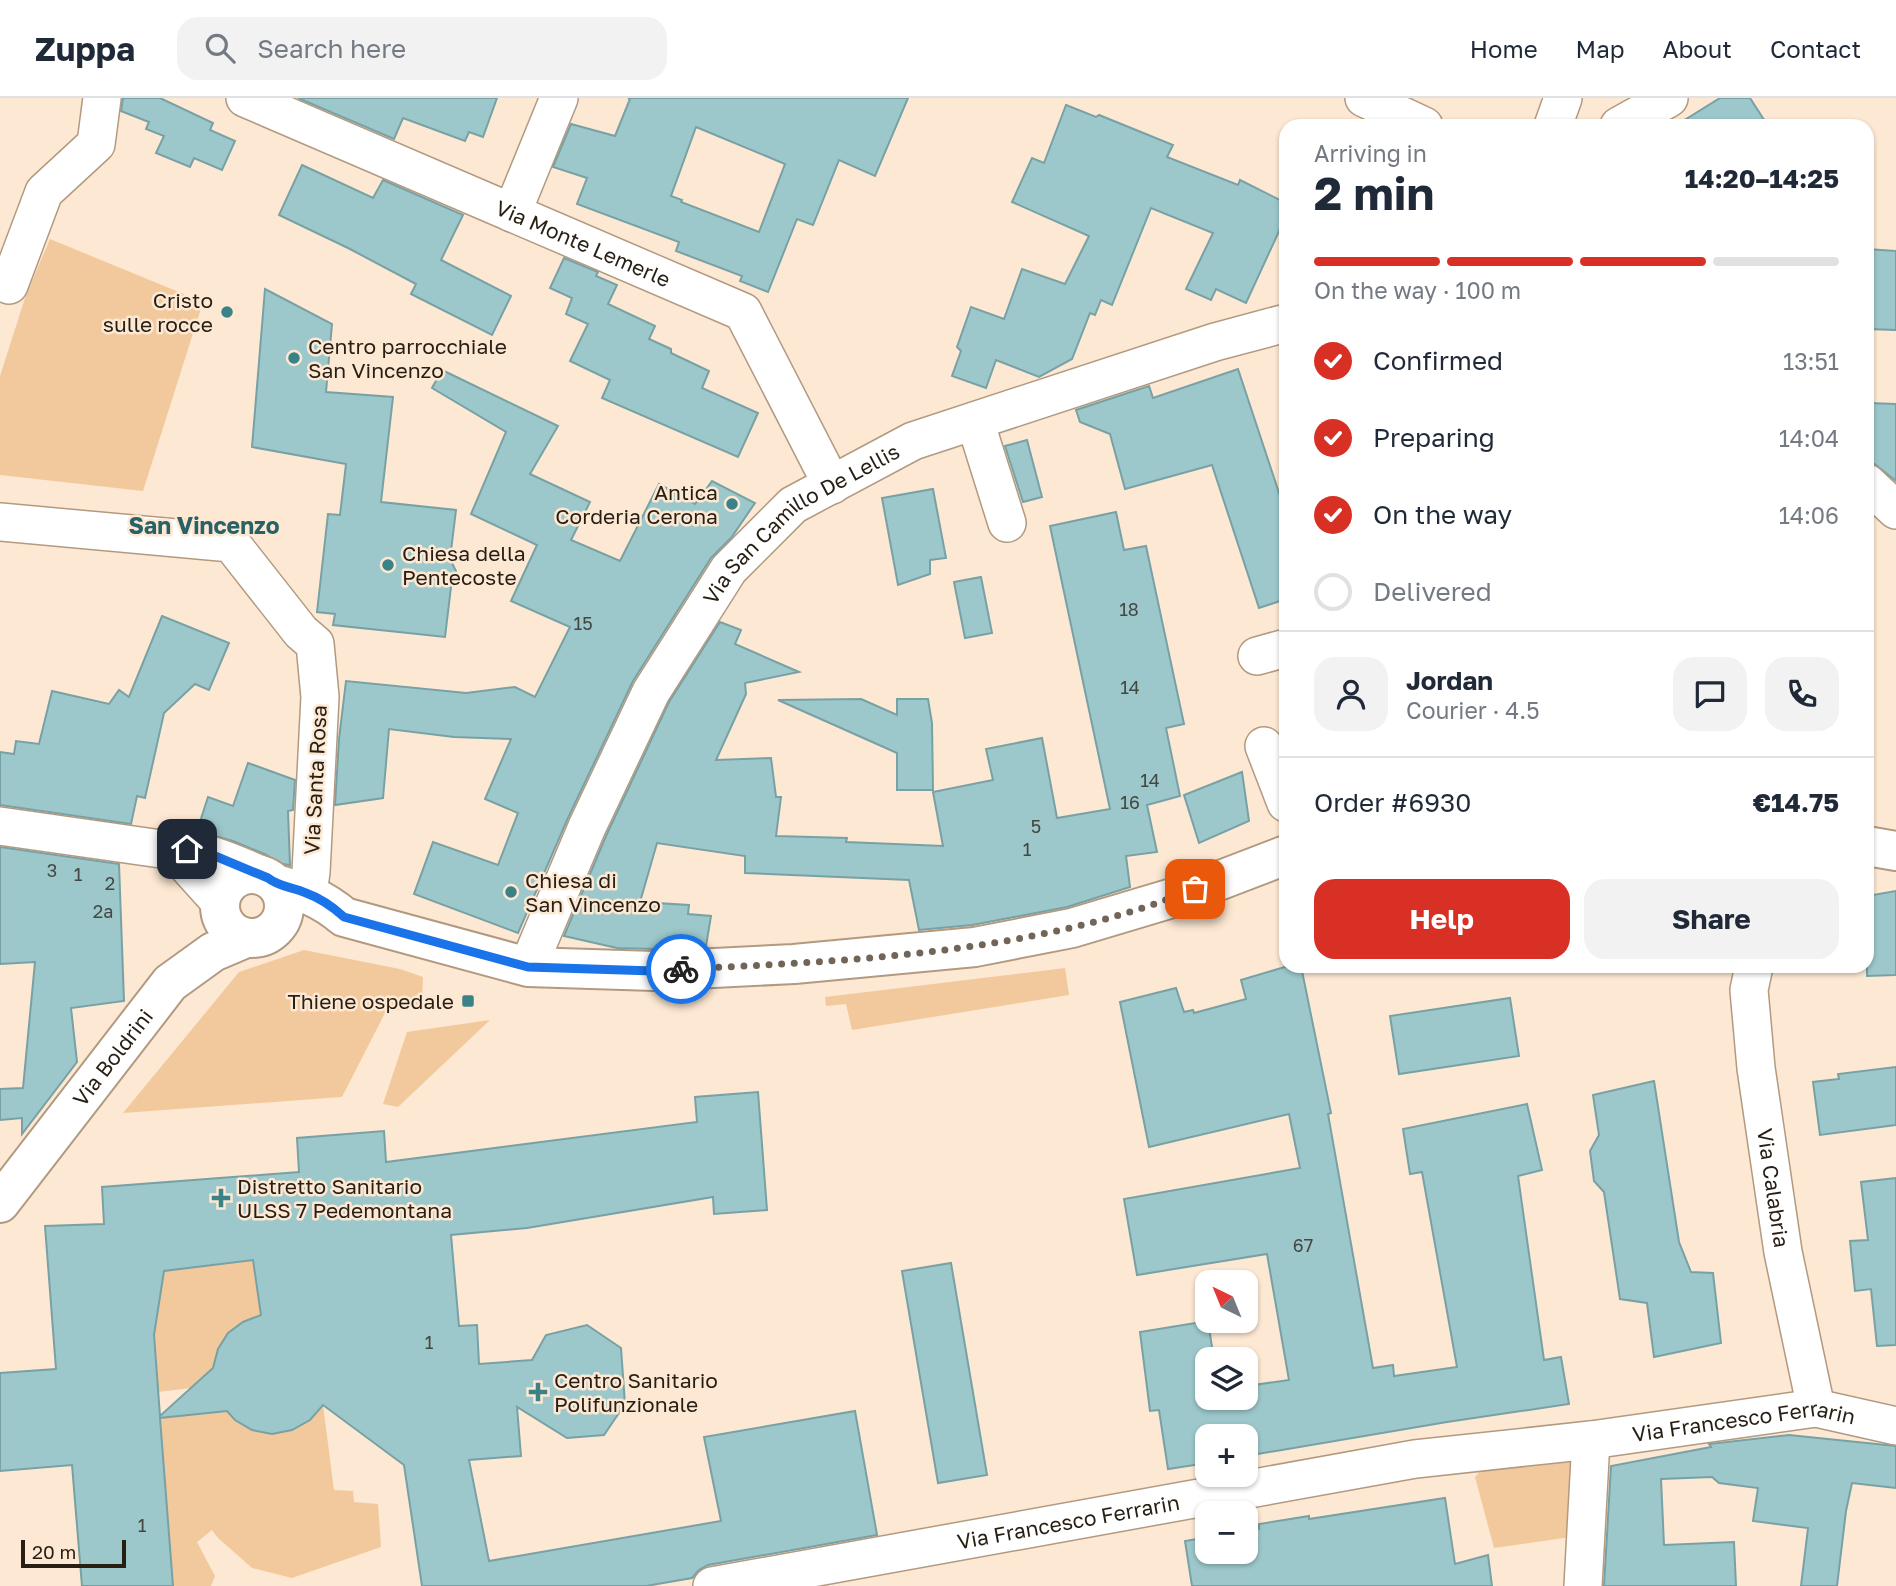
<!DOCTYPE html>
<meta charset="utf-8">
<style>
:root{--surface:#fff;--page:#f2f2f3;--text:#1f2937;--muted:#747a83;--line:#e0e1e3;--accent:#d93025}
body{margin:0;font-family:"Golos Text",sans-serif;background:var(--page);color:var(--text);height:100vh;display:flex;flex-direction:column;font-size:26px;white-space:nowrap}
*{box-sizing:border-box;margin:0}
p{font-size:23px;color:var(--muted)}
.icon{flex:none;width:38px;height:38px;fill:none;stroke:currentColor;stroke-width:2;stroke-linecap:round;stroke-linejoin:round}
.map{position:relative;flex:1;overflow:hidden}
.sheet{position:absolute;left:1279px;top:21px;width:595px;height:854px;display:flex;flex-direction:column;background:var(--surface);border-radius:21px;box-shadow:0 2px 5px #0004}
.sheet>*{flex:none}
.needle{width:46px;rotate:317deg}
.fabs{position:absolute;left:1195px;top:1172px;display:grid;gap:14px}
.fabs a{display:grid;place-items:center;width:63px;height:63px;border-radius:14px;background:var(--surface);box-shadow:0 2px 5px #0004;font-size:35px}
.scale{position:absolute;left:21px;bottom:18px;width:105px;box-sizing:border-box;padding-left:7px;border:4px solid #271e14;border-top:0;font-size:19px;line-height:24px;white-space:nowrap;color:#271e14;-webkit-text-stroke:5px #fde8d3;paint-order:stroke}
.pin{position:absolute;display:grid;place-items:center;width:60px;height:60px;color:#fff;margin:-30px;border-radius:14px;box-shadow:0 4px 10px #0006}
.courier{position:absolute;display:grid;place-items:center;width:70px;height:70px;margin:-35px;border:5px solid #1a73e8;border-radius:50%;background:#fff;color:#222;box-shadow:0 2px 9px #0007}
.overview em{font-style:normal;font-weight:700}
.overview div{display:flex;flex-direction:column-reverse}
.overview{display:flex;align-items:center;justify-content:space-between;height:119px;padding:0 35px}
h1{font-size:46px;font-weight:700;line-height:52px}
.bar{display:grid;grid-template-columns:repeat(4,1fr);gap:10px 7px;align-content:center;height:84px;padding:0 35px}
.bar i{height:9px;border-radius:5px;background:var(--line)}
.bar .selected{background:var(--accent)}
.bar p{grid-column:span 4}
.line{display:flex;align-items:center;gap:18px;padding:0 35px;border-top:2px solid var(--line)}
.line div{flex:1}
.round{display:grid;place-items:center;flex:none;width:74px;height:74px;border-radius:21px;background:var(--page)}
ol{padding:0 35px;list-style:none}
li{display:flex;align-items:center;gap:21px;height:77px}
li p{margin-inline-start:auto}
li .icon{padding:7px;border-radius:50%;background:var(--accent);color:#fff;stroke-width:4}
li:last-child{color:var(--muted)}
li i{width:38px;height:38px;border:4px solid var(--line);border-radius:50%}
.cta{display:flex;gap:14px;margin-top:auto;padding:14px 35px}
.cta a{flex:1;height:80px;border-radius:21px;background:var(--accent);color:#fff;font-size:28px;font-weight:700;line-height:80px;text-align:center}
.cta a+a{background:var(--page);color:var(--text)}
header{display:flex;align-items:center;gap:42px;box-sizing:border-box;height:98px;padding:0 35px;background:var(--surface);border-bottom:2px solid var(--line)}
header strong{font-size:33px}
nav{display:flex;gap:38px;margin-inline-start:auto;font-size:24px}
.search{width:490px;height:63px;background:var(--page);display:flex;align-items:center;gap:18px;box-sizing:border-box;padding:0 24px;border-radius:21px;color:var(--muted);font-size:26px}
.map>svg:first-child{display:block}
.green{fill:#f2c99d}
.building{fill:#9dc8cb;stroke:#78a1a5;stroke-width:2;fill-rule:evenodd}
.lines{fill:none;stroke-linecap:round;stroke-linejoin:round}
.street-casing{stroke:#b29a81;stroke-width:40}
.secondary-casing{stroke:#b29a81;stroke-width:42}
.street{stroke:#fff;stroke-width:37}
.secondary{stroke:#fff;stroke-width:38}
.done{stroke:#726557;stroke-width:7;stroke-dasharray:0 12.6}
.route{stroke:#1a73e8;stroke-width:9}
.poi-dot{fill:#3a8287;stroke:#fde8d3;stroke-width:2.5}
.labels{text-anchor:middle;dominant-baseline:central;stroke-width:5;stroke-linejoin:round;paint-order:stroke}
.number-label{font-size:18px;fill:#444842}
.street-label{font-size:21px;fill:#271e14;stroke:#fde8d3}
.poi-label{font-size:21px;fill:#271e14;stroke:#fde8d3;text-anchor:start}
.neighbourhood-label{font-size:23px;font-weight:bold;fill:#286166;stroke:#fde8d3}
</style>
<header>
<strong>Zuppa</strong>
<div class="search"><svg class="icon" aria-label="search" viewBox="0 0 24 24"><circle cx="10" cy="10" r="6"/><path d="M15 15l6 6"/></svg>Search here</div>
<nav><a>Home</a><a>Map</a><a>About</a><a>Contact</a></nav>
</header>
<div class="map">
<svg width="1896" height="1488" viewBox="0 0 1896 1488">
<rect width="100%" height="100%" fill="#fde8d3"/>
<!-- green -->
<g class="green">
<polygon points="50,141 203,204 143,393 0,377 0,278 26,197"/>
<polygon points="304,852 400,871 423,879 422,907 385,915 342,999 123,1015 239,874"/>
<polygon points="1065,870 1069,897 852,932 846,906 826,908 825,899"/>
<polygon points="490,922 398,1009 383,1006 407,934"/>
<polygon points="252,1161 261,1217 243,1224 228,1235 213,1270 191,1290 158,1294 154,1237 164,1173"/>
<path d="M323 1307 334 1392 353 1393 354 1404 378 1406 381 1449 292 1480 252 1470 218 1440 212 1432 197 1444 215 1478 211 1488H173L160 1320 227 1313C258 1348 295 1338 323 1307Z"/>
<polygon points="1576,1356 1578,1438 1494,1450 1475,1379 1485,1368"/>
</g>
<!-- building -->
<g class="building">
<polygon points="123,0 160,0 213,25 210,32 235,43 222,72 194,60 190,69 156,55 164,38 146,31 149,24 121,13"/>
<polygon points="298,0 497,0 483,39 469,34 465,43 403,20 394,41"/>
<path d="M628 0H908L875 78 839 62 813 127 797 121 768 194 740 183 742 178 676 153 679 144 577 106 587 80 553 69 571 26 615 38 630 1ZM696 29 785 66 759 134 681 104 682 102 671 98Z"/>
<polygon points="1720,0 1750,0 1768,28 1675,28"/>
<polygon points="1066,7 1096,19 1099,17 1173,47 1167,59 1238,87 1240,82 1286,105 1286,118 1246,205 1216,191 1211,202 1186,191 1213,135 1151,110 1112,207 1101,202 1095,217 1090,215 1072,261 1039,279 996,262 986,290 952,278 961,253 957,249 971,209 1004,221 1022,171 1065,186 1089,138 1012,104 1032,60 1044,65"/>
<polygon points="302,67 373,100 383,82 463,117 441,162 511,198 492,237 411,196 416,186 348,150 279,117"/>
<polygon points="1867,151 1896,153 1896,232 1867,231"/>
<polygon points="564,160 598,174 596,178 617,187 608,206 655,228 649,241 671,251 671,255 709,273 702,290 758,315 738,359 602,300 610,282 570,263 588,226 566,216 572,200 550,190"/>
<polygon points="265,191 332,226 326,294 393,299 381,404 456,412 450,461 456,473 451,489 445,539 333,527 335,516 317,514 328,416 340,417 346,366 252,349"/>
<polygon points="1238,271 1286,416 1286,501 1259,510 1212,367 1125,391 1110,336 1080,324 1076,312 1149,288 1153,300"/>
<polygon points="442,272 558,328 530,376 590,404 571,442 620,463 659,386 695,406 712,383 755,405 731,440 711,460 633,583 568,720 518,835 414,796 433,744 498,767 518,715 485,701 511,641 454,639 389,631 383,700 335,707 339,641 346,583 466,595 515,589 535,599 570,529 511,503 537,447 471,416 506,334 432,290"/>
<polygon points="1867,305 1896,306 1896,383 1867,360"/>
<polygon points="1027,342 1042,399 1023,404 1005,348"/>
<polygon points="933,391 946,460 930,462 930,476 898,487 882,400"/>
<polygon points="1116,414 1124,452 1146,448 1184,626 1166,630 1180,698 1147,707 1157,754 1126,758 1130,789 1067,809 972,827 919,832 909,782 745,775 745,758 657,745 640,804 689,807 688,816 711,818 706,848 654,851 617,850 564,838 606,738 669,604 720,524 741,532 735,546 799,574 745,585 746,596 716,662 771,660 776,699 781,699 776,738 847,740 846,744 943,748 933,694 993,682 986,651 1042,640 1057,720 1110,711 1050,428"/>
<polygon points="981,479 992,535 965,540 954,484"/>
<polygon points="162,518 229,545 209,592 195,586 164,615 145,700 137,698 131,726 0,707 0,654 14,656 16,643 39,646 52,593 109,606 119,592 129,599"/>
<polygon points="861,601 897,617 897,601 928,601 932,625 933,692 897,692 897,655 778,602"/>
<polygon points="248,665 295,682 293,712 288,713 290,767 276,765 267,757 233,743 197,733 208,699 233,708"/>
<polygon points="1242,674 1249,723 1199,745 1184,697"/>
<polygon points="0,749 119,766 124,903 71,910 77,964 22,1036 22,1020 0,1022 0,991 23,990 35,864 0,866"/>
<polygon points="1896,793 1896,877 1867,878 1867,798"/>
<polygon points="1288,868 1301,868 1331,1015 1328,1016 1373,1270 1393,1267 1394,1278 1457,1269 1422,1074 1410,1076 1403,1031 1527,1006 1542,1072 1518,1078 1544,1262 1561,1259 1569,1306 1447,1324 1246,1358 1246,1339 1208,1339 1208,1365 1168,1371 1159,1312 1150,1313 1140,1234 1208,1223 1214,1262 1208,1262 1208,1300 1246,1300 1246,1288 1289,1282 1267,1156 1137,1177 1124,1101 1300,1070 1289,1016 1149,1049 1120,904 1176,890 1184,914 1193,912 1194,915 1246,901 1241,882"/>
<polygon points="1510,900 1519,958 1399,976 1390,918"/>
<polygon points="1896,969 1896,1027 1820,1037 1813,984 1839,981 1838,976"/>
<polygon points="1654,983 1679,1144 1691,1174 1713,1175 1721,1245 1654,1259 1647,1205 1620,1201 1604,1094 1594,1083 1590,1053 1599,1037 1593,997"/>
<path d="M758 994 767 1112 714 1116 713 1099 527 1130 451 1137 459 1228 477 1227 479 1266 532 1262 546 1237 587 1227 621 1250 625 1306 604 1337 567 1340 517 1309 521 1358 469 1362 489 1463 721 1423 704 1339 855 1313 877 1437 708 1467 699 1472 692 1480 646 1488H422L404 1367 323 1307 310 1322 292 1332 272 1336 252 1332 235 1322 227 1313 160 1320 173 1488H82L72 1367 0 1373V1275L56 1271 45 1128 104 1126 102 1089 299 1074 297 1040 384 1033 386 1064 697 1024 695 999ZM253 1162 261 1217 243 1224 228 1235 218 1251 213 1270 160 1318 154 1237 164 1173Z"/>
<polygon points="1896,1080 1896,1247 1877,1248 1871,1191 1855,1193 1850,1143 1868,1142 1861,1084"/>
<polygon points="951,1165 987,1377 938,1385 902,1173"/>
<polygon points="1789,1337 1896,1348 1896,1390 1852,1385 1846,1413 1837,1488 1801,1488 1808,1430 1753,1423 1758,1390 1719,1385 1712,1379 1661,1381 1664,1447 1734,1444 1736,1488 1604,1488 1611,1368 1711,1349 1709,1346"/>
<polygon points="1445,1400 1455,1466 1488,1457 1492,1488 1192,1488 1185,1443 1208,1439 1208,1454 1246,1454 1246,1433 1259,1431 1259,1426 1309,1418 1309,1421"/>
</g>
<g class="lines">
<!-- street casing -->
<g class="street-casing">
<g id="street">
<path id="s1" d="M245 0 743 214 832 387"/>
<polyline points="1364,0 1424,28"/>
<polyline points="1553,28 1563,0"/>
<polyline points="1619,28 1669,0"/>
<polyline points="512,115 559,0"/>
<polyline points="9,187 44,94 96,46 102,0"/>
<polyline points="975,323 1007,425"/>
<polyline points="1867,385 1896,412"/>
<polyline points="0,424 231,445 301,534 315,546 320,599 311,774 308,795"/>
<polyline points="1257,558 1286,550"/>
<polyline points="1264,648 1286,705"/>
<path d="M0 728 168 752C201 750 229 763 259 776"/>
<polyline points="168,752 184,764 220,804"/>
<path id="s2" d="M1754 868 1749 892 1756 970 1783 1154 1816 1310"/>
<path id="s3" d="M528 869 587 729 651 594 729 471 793 407 913 343 1215 244 1286 225"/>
<path id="s4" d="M712 1488 1415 1361 1591 1342 1816 1310 1896 1328"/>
<polyline points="1583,1488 1591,1342"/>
</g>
</g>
<!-- secondary casing -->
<g class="secondary-casing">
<g id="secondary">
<polyline points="1867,748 1896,753"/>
<circle cx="252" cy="808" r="32"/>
<path d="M276 786C302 793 323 801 344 819L528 869 654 873 794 866 975 849 1072 830 1179 798 1286 757"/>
<path id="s5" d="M0 1105 170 885 213 854 246 840"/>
</g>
</g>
<!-- street -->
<use href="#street" class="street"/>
<!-- secondary -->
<use href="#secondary" class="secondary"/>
</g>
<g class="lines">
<!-- done -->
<path class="done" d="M681 871C853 863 1033 856 1195 791"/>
<!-- route -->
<path class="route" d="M187 751 215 758 268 780C279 789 293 789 306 795 320 800 333 809 344 819L528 869 654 873 681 871"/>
</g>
<!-- markers -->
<g class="poi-dot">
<circle cx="227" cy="214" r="7"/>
<circle cx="294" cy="260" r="7"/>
<circle cx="732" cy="406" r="7"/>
<circle cx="388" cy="467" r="7"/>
<circle cx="511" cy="794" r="7"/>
<rect x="461" y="896" width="14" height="14" rx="3.5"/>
<path d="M217.5 1089.5h7v7h7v7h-7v7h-7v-7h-7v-7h7z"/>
<path d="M534.5 1283.5h7v7h7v7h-7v7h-7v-7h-7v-7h7z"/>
</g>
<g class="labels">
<!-- number labels -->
<g class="number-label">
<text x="1129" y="511">18</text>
<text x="583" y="525">15</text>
<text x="1130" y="589">14</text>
<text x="1150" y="682">14</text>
<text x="1130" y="704">16</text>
<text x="1036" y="728">5</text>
<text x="1027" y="751">1</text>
<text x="52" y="772">3</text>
<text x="78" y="776">1</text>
<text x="110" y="785">2</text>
<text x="103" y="813">2a</text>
<text x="1303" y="1147">67</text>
<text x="429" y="1244">1</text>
<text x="142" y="1427">1</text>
</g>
<!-- street labels -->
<g class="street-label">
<text stroke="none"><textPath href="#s1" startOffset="368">Via Monte Lemerle</textPath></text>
<text stroke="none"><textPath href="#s3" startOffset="532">Via San Camillo De Lellis</textPath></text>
<text transform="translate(315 682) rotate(-87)">Via Santa Rosa</text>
<text stroke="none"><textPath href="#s5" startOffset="184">Via Boldrini</textPath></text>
<text stroke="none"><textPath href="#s2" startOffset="224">Via Calabria</textPath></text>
<text stroke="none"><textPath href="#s4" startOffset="1046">Via Francesco Ferrarin</textPath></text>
<text stroke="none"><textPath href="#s4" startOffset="362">Via Francesco Ferrarin</textPath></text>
</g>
<!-- poi labels -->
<g class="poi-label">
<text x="213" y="202" text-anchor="end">Cristo<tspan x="213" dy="24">sulle rocce</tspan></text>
<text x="308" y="248">Centro parrocchiale<tspan x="308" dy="24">San Vincenzo</tspan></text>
<text x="718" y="394" text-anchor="end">Antica<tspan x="718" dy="24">Corderia Cerona</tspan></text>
<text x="402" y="455">Chiesa della<tspan x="402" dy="24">Pentecoste</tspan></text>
<text x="525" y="782">Chiesa di<tspan x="525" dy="24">San Vincenzo</tspan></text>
<text x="454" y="903" text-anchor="end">Thiene ospedale</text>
<text x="237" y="1088">Distretto Sanitario<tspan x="237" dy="24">ULSS 7 Pedemontana</tspan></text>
<text x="554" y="1282">Centro Sanitario<tspan x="554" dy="24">Polifunzionale</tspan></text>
</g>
<!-- neighbourhood labels -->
<g class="neighbourhood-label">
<text x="204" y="427">San Vincenzo</text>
</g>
</g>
</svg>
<div class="fabs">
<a><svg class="needle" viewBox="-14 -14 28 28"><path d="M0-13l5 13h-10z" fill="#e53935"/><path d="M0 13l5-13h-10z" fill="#747a83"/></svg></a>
<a><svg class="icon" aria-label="layers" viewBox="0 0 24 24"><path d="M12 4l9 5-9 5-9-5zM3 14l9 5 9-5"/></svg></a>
<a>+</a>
<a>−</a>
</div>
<div class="scale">20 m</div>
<div class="pin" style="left:1195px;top:791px;background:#ea580c"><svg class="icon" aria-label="bag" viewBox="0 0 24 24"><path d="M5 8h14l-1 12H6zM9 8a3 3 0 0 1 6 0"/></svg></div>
<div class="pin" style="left:187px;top:751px;background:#1f2937"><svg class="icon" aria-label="home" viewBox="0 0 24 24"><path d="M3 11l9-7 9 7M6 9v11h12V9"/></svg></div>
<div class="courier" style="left:681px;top:871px"><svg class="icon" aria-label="bike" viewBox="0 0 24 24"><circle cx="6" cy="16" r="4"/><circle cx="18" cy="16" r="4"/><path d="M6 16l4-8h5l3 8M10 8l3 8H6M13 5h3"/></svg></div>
<section class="sheet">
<div class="overview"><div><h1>2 min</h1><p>Arriving in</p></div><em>14:20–14:25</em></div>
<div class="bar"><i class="selected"></i><i class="selected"></i><i class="selected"></i><i></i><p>On the way · 100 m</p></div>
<ol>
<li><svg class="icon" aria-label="check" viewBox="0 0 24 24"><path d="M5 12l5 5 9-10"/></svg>Confirmed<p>13:51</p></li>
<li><svg class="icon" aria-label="check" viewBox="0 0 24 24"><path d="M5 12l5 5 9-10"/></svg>Preparing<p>14:04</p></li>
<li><svg class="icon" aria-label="check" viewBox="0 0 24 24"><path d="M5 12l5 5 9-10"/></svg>On the way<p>14:06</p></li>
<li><i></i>Delivered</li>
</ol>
<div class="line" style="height:126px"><a class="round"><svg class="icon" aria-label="person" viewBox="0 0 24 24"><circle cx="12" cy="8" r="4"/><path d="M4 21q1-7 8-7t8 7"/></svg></a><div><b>Jordan</b><p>Courier · 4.5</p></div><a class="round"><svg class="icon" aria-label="chat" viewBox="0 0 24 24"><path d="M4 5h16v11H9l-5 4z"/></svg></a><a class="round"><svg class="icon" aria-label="phone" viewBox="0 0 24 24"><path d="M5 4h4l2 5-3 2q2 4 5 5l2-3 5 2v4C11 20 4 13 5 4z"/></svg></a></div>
<div class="line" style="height:91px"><div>Order #6930</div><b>€14.75</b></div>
<div class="cta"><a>Help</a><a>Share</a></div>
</section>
</div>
